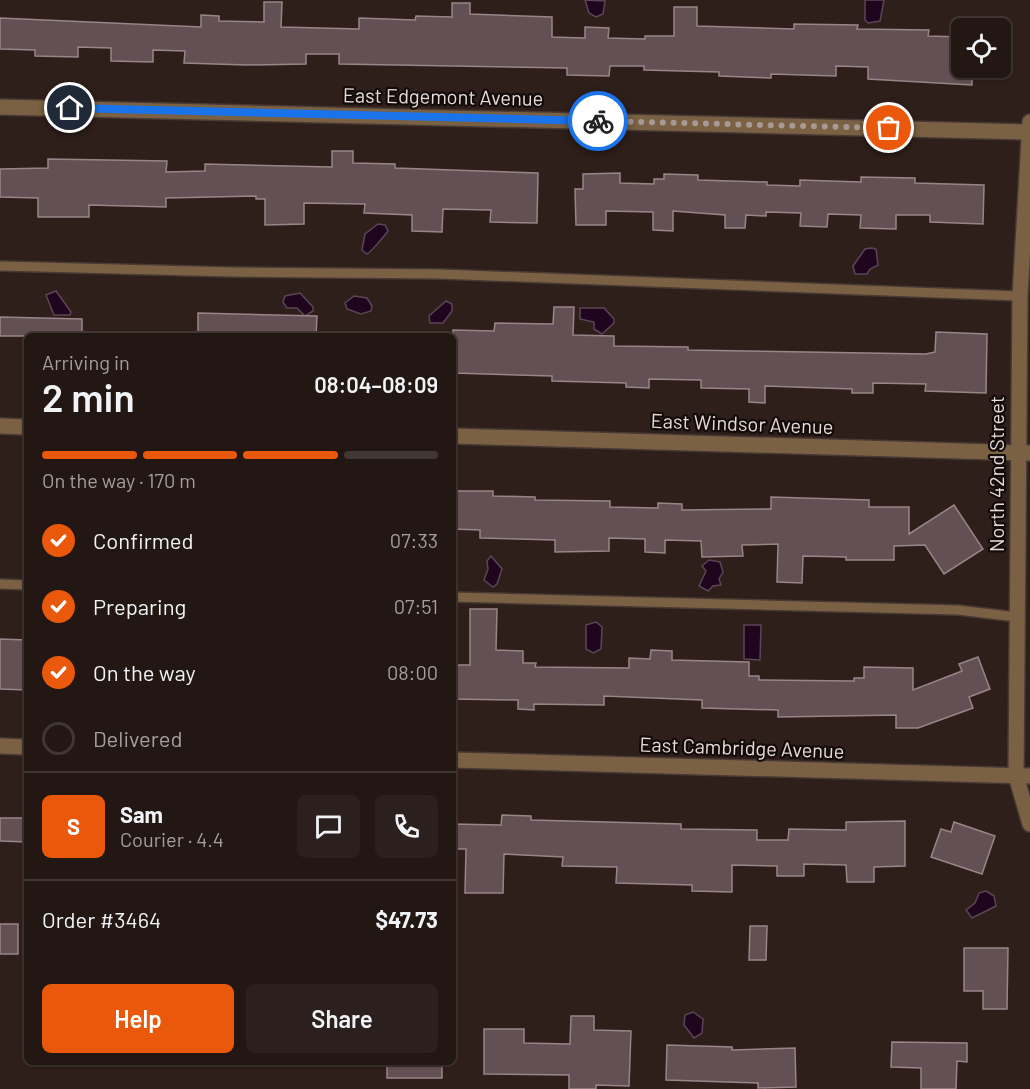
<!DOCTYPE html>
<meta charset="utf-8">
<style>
:root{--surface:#231714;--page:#2b201d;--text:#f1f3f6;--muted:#a39fa0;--line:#403634;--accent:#ea580c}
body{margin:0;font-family:Barlow,sans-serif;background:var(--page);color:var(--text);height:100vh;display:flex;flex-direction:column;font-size:22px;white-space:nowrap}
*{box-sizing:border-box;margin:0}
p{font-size:20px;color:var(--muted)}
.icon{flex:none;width:33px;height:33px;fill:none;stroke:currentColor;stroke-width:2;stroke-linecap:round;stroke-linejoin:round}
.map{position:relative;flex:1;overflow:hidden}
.drawer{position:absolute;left:24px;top:333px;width:432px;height:732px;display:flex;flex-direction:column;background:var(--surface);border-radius:9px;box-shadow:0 2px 4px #0004,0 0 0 2px var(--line)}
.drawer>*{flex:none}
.fabs{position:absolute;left:951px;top:18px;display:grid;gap:12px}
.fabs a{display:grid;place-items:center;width:60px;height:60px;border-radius:9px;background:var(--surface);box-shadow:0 2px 4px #0004,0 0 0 2px var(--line);font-size:30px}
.pin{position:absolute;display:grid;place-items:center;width:51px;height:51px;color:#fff;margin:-26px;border:3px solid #fff;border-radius:50%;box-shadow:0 2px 6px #0007}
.courier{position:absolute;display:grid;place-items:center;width:60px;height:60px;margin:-30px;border:4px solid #1a73e8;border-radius:50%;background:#fff;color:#222;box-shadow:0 2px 8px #0007}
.head em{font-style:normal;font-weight:600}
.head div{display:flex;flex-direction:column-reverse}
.head{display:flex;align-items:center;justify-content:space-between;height:102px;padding:0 18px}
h1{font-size:39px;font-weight:600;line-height:45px}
.bar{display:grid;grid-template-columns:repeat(4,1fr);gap:9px 6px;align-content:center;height:72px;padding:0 18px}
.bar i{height:8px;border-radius:4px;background:var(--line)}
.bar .on{background:var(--accent)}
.bar p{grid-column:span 4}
.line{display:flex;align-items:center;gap:15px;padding:0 18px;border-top:2px solid var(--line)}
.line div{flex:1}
.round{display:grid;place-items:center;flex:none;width:63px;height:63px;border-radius:9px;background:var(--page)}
ol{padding:0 18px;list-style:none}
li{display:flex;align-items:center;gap:18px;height:66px}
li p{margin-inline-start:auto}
li .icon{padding:6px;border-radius:50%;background:var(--accent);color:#fff;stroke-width:4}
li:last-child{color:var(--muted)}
li i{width:33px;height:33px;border:3px solid var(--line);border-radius:50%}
.action{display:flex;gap:12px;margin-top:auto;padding:12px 18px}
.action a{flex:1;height:69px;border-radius:9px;background:var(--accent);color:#fff;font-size:24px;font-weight:600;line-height:69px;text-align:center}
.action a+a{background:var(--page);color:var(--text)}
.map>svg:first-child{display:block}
.water{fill:#20051e;stroke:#5c4556;stroke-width:1.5}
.building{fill:#635054;stroke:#9a8489;stroke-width:1.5}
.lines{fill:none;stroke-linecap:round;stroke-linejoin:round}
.lane-casing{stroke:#493935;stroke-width:12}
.street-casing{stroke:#493935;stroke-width:18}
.lane{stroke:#7b6143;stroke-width:9}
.street{stroke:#7b6143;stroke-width:15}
.done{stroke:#a79996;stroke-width:6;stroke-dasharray:0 10.8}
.route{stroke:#1a73e8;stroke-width:8}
.labels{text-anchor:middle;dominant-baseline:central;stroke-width:4.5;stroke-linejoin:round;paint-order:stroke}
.street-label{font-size:20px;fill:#e7dbd8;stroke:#120b09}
</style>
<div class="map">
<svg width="1030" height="1089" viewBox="0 0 1030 1089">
<rect width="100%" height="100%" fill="#2f1f1a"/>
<!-- water -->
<g class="water">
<polygon points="585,0 605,1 603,14 596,17 589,13"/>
<polygon points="865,0 884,0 880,21 868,23 865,20"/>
<path d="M378 224 385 225 388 231C385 235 370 253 367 254L362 250 365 234Z"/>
<polygon points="871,248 876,249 878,265 870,269 867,274 855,274 853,266 865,249"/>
<polygon points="56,291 71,312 70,315 54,315 46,295"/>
<polygon points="300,293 313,307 313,311 305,316 297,308 287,308 283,302 285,296"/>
<polygon points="354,296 367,298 372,306 371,311 361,314 347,309 345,303"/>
<polygon points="446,301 452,304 452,311 443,323 430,323 429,316"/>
<polygon points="580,308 604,308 614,319 614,323 602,334 594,329 594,322 580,319"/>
<polygon points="491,556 502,569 497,584 493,587 484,580 488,569 487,561"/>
<polygon points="709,560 720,562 723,572 719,579 721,585 713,586 708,591 699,586 706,571 702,566"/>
<polygon points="596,622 602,627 601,649 593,653 586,649 586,625"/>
<polygon points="744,625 761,625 760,660 744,659"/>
<polygon points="986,891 994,896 996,906 972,918 966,910 975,903 979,893"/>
<polygon points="693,1012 703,1019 702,1033 694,1038 684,1025 685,1015"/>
</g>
<!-- building -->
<g class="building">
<polygon points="264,2 282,2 281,27 359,29 359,18 415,20 416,16 452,17 452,3 470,3 470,14 552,17 552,37 585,38 585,27 609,28 608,38 645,39 645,36 674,36 674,7 697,7 697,26 794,29 794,24 858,25 857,29 929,30 928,36 962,37 962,68 972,68 972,85 868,79 868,67 836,66 836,76 771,74 771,78 719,76 719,72 644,70 644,66 610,66 609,76 567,75 567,68 339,64 339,54 306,54 306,64 247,65 184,63 185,51 153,50 153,62 111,61 111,48 78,47 78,57 35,56 35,50 0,49 0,18 201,27 201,15 219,16 219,21 264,22"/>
<polygon points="332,151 353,151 353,163 395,164 395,168 538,173 537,223 490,222 491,210 443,209 442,232 412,231 412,215 364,213 365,204 304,203 304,224 265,225 265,199 256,199 256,196 166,198 166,207 89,205 89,217 38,217 38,198 0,197 0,169 48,168 48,159 167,161 166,172 205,171 205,164 332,167"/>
<polygon points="620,173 620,183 654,184 654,179 664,179 664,174 698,175 698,180 767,182 767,185 800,186 800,180 861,182 861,177 915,178 915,183 984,185 983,224 930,222 930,215 896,215 896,229 860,228 861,215 828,214 827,227 800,226 801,213 766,212 766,216 746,215 745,228 725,228 725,215 673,211 673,231 653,230 653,212 606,211 606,225 576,225 575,189 583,189 583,174"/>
<polygon points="554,307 574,307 573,335 614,336 614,346 688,347 688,350 926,354 935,352 936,332 987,334 986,393 925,391 926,384 873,383 873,393 852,393 852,389 765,386 765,403 749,402 749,389 701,388 701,380 649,379 649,388 626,387 626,383 552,381 552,376 453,373 453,330 494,331 495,323 553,324"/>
<polygon points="198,313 317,316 316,336 198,336"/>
<polygon points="0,317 82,319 82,336 0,336"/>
<polygon points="453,491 493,491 493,496 535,497 535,500 610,501 610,507 658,508 658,503 682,504 682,510 771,509 771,497 869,500 869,507 909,507 909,534 954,505 983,549 944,574 925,545 894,546 894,560 846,560 846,557 803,556 802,583 777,582 778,544 742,545 743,556 702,557 701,541 665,540 665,553 645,552 645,539 609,538 609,551 555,552 555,540 480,538 480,530 453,529"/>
<polygon points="470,609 497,609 496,650 523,651 523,663 536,663 535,667 629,668 629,658 650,659 651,650 672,651 672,660 749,662 749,676 759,676 759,680 854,681 854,678 864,678 864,667 913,668 913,690 962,671 959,664 978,657 990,689 969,697 973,708 918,728 896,728 896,715 778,717 778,710 702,708 702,700 604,696 604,705 534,704 534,710 518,709 518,700 453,699 453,665 470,665"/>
<polygon points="0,639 27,640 27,690 0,689"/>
<polygon points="502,815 531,816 531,820 681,824 681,829 757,830 757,840 788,840 789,829 846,830 846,822 905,821 905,866 874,867 874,882 847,882 846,865 804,864 804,876 777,876 777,866 732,865 732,892 692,891 692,885 616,883 617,867 562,866 563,857 504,854 503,893 465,893 466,849 453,849 453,824 501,825"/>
<polygon points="0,818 27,818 27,842 0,841"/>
<polygon points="954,822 995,836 982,874 931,857 941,829 951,832"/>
<rect x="0" y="924" width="18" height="30"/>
<polygon points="750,926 767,926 766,960 749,960"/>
<polygon points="964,948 1008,948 1007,1009 983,1009 983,991 964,991"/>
<polygon points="571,1016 594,1016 594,1030 631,1031 629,1086 596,1085 596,1089 569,1089 569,1075 484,1074 484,1029 524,1029 524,1043 570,1044"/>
<polygon points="892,1042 967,1043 967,1062 957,1061 956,1089 921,1089 921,1068 891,1067"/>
<polygon points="667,1045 732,1047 732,1050 795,1048 796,1087 758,1088 758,1083 666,1080"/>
<rect x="387" y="1062" width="55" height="16"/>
</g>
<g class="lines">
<!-- lane casing -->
<g class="lane-casing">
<g id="lane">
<polyline points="0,266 232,272 440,274 1020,296"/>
<polyline points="0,584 27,585"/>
<polyline points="453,597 958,610 1017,617"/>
</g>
</g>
<!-- street casing -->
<g class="street-casing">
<g id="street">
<polyline points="0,107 1029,132"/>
<polyline points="1030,122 1020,296 1016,776 1030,824"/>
<polyline points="0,426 27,427"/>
<polyline points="453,436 1030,453"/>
<polyline points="0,746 27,747"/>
<polyline points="453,760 1030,776"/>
</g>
</g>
<!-- lane -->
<use href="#lane" class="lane"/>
<!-- street -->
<use href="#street" class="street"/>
</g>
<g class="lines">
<!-- done -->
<polyline class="done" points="598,121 889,128"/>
<!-- route -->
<polyline class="route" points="70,108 598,121"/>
</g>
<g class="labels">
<!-- street labels -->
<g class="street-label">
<text transform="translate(443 96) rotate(1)">East Edgemont Avenue</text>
<text transform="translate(742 423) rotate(2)">East Windsor Avenue</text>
<text transform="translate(996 474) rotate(-90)">North 42nd Street</text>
<text transform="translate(742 747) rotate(2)">East Cambridge Avenue</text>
</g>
</g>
</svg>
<div class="fabs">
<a><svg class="icon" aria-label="locate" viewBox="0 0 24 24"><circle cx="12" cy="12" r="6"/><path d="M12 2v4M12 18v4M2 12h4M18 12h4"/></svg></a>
</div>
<div class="pin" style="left:889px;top:128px;background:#ea580c"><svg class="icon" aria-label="bag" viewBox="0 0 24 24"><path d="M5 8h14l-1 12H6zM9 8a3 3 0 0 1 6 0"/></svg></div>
<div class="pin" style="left:70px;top:108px;background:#1f2937"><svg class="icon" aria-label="home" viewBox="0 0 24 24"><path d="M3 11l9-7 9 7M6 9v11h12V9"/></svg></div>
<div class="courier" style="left:598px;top:121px"><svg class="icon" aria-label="bike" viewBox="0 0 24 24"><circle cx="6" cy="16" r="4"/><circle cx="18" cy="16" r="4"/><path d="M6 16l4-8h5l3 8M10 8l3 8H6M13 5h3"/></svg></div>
<section class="drawer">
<div class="head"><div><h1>2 min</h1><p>Arriving in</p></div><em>08:04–08:09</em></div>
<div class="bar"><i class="on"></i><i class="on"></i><i class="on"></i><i></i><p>On the way · 170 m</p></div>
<ol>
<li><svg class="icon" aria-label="check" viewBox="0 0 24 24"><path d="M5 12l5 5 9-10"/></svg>Confirmed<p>07:33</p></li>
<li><svg class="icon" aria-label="check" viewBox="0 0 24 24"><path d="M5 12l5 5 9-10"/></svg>Preparing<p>07:51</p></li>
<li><svg class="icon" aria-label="check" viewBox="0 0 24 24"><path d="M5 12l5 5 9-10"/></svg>On the way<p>08:00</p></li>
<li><i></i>Delivered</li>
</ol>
<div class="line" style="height:108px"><b class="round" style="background:var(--accent);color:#fff">S</b><div><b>Sam</b><p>Courier · 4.4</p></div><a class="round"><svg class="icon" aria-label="chat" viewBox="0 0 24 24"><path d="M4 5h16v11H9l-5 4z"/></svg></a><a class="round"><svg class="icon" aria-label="phone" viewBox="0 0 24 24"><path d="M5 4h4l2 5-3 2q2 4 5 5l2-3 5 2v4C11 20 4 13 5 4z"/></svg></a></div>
<div class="line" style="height:78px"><div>Order #3464</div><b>$47.73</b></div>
<div class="action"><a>Help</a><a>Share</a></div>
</section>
</div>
